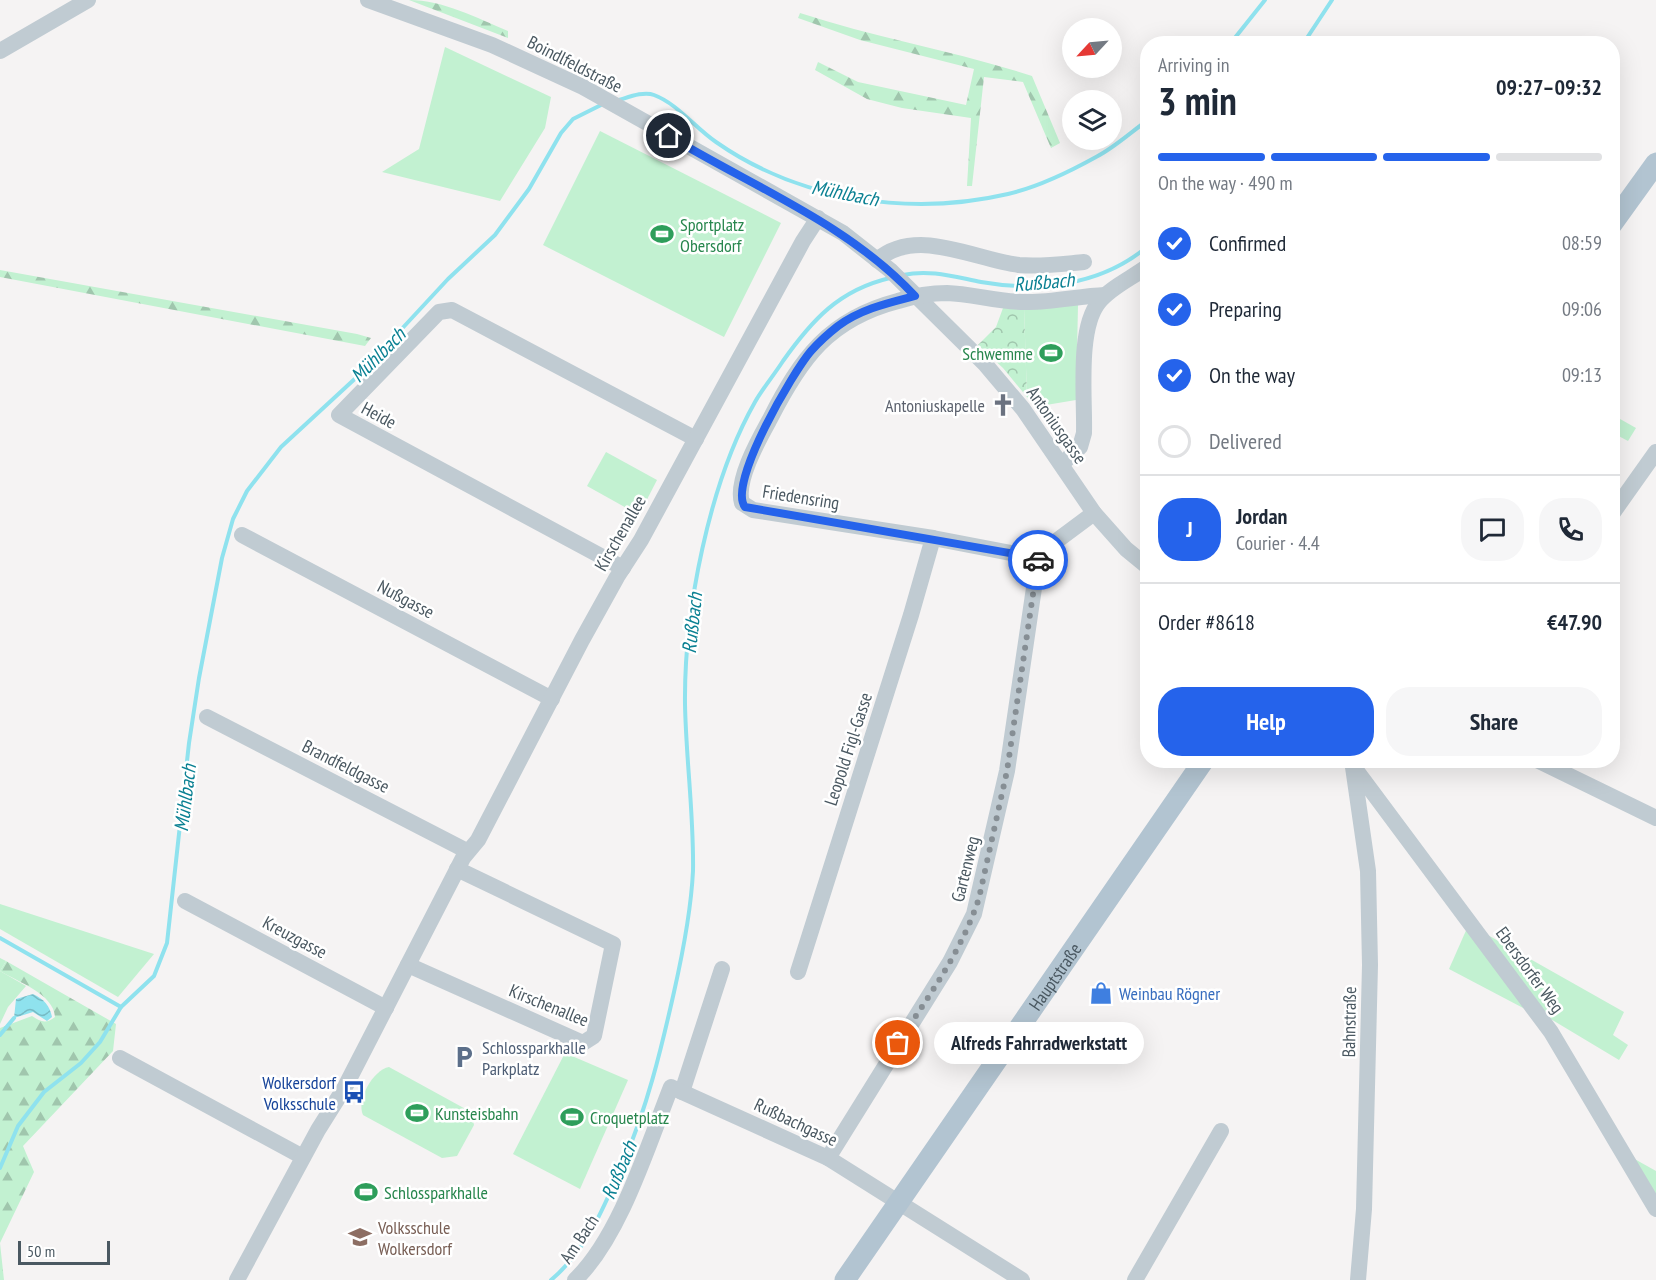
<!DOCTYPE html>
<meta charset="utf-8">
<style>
:root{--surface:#fff;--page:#f6f6f7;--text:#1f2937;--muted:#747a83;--line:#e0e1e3;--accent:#2563eb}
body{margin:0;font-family:"PT Sans Narrow",sans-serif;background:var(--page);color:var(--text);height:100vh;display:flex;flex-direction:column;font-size:22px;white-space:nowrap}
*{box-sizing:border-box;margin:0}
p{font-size:20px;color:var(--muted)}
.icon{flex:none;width:33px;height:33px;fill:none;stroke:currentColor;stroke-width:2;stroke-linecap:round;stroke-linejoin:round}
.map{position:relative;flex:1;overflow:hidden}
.panel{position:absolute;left:1140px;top:36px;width:480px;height:732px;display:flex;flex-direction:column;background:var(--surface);border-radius:24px;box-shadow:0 6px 24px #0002}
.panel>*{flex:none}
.needle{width:39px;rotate:244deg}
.controls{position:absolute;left:1062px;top:18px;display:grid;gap:12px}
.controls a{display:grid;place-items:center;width:60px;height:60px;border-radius:50%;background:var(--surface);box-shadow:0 6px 24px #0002;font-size:30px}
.scale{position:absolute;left:18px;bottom:15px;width:92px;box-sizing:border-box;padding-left:6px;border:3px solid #4a5861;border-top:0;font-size:16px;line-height:21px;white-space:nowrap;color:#4a5861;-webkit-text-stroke:4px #fff;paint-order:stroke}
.pin{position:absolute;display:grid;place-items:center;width:51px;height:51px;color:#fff;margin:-26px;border:3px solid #fff;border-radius:50%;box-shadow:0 2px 6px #0007}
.courier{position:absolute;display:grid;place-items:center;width:60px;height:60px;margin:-30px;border:4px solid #2563eb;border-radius:50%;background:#fff;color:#222;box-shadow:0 2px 8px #0007}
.bubble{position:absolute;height:42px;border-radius:21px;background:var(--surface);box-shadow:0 6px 24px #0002;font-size:20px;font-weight:600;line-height:42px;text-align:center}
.head em{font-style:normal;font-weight:600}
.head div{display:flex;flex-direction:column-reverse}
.head{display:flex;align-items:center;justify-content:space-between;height:102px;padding:0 18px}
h1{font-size:39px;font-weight:600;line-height:45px}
.bar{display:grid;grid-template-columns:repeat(4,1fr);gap:9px 6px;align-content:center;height:72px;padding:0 18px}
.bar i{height:8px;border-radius:4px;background:var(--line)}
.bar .selected{background:var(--accent)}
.bar p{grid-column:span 4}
.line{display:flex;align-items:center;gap:15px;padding:0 18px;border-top:2px solid var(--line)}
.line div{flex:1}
.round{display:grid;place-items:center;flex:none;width:63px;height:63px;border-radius:24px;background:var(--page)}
ol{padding:0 18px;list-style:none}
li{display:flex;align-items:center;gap:18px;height:66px}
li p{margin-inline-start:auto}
li .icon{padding:6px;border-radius:50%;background:var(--accent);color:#fff;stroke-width:4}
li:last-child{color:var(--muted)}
li i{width:33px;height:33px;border:3px solid var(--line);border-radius:50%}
.action{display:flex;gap:12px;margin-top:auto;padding:12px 18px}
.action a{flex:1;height:69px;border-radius:24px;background:var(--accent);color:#fff;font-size:24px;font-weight:600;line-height:69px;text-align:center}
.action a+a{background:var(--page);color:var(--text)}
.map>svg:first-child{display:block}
.green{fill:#c2f1d1}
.forest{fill:url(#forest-firs)}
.park{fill:url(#park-crowns)}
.water{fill:url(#water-waves)}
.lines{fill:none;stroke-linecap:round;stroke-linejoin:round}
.stream{stroke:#8fe2ee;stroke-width:4}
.minor{stroke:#c0cbd2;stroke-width:16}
.major{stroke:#b2c4d1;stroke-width:21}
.done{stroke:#868e94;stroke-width:6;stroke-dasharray:0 10.8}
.route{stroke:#2563eb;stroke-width:8}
.labels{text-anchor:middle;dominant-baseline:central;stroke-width:5;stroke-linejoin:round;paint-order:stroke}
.street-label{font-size:18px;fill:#4a5861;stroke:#fff}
.leisure-label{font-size:18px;fill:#27864d;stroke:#fff;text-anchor:start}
.worship-label{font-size:18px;fill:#5b616d;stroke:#fff;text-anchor:end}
.shop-label{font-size:18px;fill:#366cbe;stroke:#fff;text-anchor:start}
.service-label{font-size:18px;fill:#4e5e75;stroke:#fff;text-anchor:start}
.transit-label{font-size:18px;fill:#164399;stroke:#fff;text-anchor:end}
.education-label{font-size:18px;fill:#785e54;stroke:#fff;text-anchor:start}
.water-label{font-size:20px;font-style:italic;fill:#0b8193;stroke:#fff}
</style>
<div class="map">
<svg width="1656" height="1280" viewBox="0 0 1656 1280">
<defs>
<pattern id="forest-firs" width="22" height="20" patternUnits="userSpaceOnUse" patternTransform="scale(1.5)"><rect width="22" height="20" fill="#c2f1d1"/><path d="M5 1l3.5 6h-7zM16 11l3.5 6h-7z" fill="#a0c6ad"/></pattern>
<pattern id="park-crowns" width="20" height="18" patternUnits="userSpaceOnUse" patternTransform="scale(1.5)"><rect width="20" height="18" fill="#c2f1d1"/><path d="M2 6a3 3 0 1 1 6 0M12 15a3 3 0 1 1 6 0" fill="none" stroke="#a0c6ad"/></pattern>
<pattern id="water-waves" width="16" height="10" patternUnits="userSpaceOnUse" patternTransform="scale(1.5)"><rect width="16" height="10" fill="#8fe2ee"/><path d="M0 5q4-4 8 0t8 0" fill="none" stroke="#77bac4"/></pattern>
</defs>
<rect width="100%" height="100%" fill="#f5f3f3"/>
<!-- green -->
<g class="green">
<polygon points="445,47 551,97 545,128 500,201 382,172 419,149"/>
<polygon points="600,131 781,223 724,337 543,245"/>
<polygon points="1078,305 1076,400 1034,407 1027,397 1024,308"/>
<polygon points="1613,415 1636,428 1628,441 1613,433"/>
<polygon points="606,452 657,480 639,515 587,486"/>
<polygon points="0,904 154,954 118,997 0,929"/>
<polygon points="1468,926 1527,1010 1449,969"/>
<polygon points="1486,934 1624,1012 1613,1035 1628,1045 1619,1060 1549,1018"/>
<polygon points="0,958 6,961 0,971 26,986 8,1007 0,1024"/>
<polygon points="565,1053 628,1080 580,1189 513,1154"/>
<path d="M389 1067 471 1112 474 1125 457 1156 442 1158 363 1115C356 1100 373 1070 389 1067Z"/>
<polygon points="1631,1157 1656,1171 1656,1200"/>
</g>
<!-- forest -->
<g class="forest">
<path d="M409 0C443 0 477 18 508 31V38Z"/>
<path d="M800 13C876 38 955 51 1032 76L1060 143 1051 148 1023 82 984 77 972 186H967L971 118 902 108 867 99 815 70 818 62 858 82 966 105 974 69 860 40 798 18Z"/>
<polygon points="0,270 357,334 371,338 365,346 0,277"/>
<path d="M6 961 116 1024 113 1051 23 1146 34 1172 0 1243 4 1280H0V1028L32 1016C41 1022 46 1024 55 1017 54 994 18 982 0 971Z"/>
</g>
<!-- park -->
<polygon class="park" points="1003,308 1024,308 1027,397 1003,368 978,345 996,327"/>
<!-- water -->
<path class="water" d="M33 994C44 999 50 1006 52 1017L47 1021 33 1012 14 1018 16 999Z"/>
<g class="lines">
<!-- stream -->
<g class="stream">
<polyline points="1230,44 1265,0"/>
<polyline points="1303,44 1332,0"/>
<path d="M619 100C629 97 644 91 654 95 678 104 695 128 716 142 799 200 909 217 1008 194 1038 187 1069 172 1096 157 1114 148 1131 132 1148 120"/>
<path d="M903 275C930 269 955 277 981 282 1039 292 1101 286 1148 246"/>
<polyline points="0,938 121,1007"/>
<polyline points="0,1035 14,1018"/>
<polyline points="0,1168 18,1126 44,1092 81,1063 100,1042 121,1007 154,976 167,943 189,743 199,678 222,558 233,519 247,491 281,447 359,375 448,279 495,235 529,189 561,133 573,119 603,104"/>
<path d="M551 1280C587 1250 605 1205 623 1163 647 1108 661 1050 674 992 683 952 691 912 693 871 694 815 686 760 685 704 684 611 709 483 755 402 763 388 774 375 783 361 812 320 839 290 890 278"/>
</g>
<!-- minor -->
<g class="minor">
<polyline points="368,0 492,45 583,87 843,233 890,270 985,364 1023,409 1094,513 1126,549 1148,567"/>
<polyline points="0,51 88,0"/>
<path d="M877 260C917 226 975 260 1019 265 1041 267 1062 264 1084 262"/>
<path d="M1062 464 1080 447 1084 433C1085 398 1077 329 1099 302 1111 287 1132 278 1148 266"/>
<path d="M1094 513 1039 554 1027 556 933 538 753 510 742 503C735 481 759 439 770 419 801 358 829 319 898 301 914 296 930 293 947 293 974 294 1001 303 1029 302 1054 302 1080 296 1105 295"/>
<polyline points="1612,514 1656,452"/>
<polyline points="242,535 552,699"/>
<polyline points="623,568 339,415 439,312 452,310 696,439"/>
<polyline points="207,717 467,851"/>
<polyline points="1537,760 1656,818"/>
<polyline points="1353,766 1551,1032 1656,1209"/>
<polyline points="1353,767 1368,871 1370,965 1364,1209 1358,1280"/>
<polyline points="185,901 386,1008"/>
<polyline points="408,965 583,1043 594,1036 613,944 457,869"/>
<polyline points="798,972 911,615 933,538"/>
<polyline points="120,1058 303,1157"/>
<polyline points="682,1092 722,969"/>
<polyline points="828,1158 950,962 974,914 1007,771 1039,554"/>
<polyline points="237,1280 318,1130 345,1087 463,858 478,840 582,640 617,577 641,540 803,241 818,218"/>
<path d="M575 1280C620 1237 648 1145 671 1087L828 1158 1022 1280"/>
<polyline points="1135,1280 1221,1131"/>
</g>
<!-- major -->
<g class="major">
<polyline points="1612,224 1656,163"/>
<path id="s1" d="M845 1280 1204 760"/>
</g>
</g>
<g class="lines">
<!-- done -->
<path class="done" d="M898 1043C928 997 962 951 979 898L1007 771 1038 560"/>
<!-- route -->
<path class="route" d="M669 136C753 187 847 223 915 296 888 303 861 309 838 326 829 333 819 342 811 351 793 372 727 484 745 507L1027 556 1040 554 1038 560"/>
</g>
<!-- icons -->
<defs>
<g id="stadium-bare" transform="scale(1.8)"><path d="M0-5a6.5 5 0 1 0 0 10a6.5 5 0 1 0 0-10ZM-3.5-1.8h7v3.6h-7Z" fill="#2e9e5b" stroke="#fff" stroke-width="2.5" paint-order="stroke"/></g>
<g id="church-bare" transform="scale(1.8)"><path d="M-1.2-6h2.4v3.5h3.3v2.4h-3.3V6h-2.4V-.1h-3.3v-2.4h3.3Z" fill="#6b7280" stroke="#fff" stroke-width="2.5" paint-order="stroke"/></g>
<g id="shop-bare" transform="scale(1.8)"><path d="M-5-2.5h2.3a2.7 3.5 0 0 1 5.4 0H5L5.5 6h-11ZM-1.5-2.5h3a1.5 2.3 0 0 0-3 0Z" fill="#3f7fe0" stroke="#fff" stroke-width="2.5" paint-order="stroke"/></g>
<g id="parking-bare" transform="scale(1.8)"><path d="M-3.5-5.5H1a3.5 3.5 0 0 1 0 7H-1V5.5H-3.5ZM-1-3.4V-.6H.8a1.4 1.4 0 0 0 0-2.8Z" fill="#5c6f8a" stroke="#fff" stroke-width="2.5" paint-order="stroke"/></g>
<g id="bus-bare" transform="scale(1.8)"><path d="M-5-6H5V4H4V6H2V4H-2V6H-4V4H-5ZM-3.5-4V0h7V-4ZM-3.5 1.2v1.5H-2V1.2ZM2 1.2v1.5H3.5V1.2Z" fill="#1a4fb4" stroke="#fff" stroke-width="2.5" paint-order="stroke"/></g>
<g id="school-bare" transform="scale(1.8)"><path d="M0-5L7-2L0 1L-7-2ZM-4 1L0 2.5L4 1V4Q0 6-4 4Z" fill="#8d6e63" stroke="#fff" stroke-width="2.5" paint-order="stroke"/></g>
</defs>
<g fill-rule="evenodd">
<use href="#stadium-bare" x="662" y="234"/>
<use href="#stadium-bare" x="1051" y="353"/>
<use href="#church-bare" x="1003" y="405"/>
<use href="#shop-bare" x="1101" y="993"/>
<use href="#parking-bare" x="464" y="1057"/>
<use href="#bus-bare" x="354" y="1092"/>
<use href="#stadium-bare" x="417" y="1113"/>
<use href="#stadium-bare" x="572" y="1117"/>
<use href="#stadium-bare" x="366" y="1192"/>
<use href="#school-bare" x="360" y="1237"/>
</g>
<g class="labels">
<!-- street labels -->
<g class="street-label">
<text transform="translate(575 64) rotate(27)">Boindlfeldstraße</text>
<text transform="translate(379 415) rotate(28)">Heide</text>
<text transform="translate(1057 425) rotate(55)">Antoniusgasse</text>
<text transform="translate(801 497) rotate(9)">Friedensring</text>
<text transform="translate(620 533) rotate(-60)">Kirschenallee</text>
<text transform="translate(406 599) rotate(28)">Nußgasse</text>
<text transform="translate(848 749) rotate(-72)">Leopold Figl-Gasse</text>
<text transform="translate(346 766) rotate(27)">Brandfeldgasse</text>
<text transform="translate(965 869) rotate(-76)">Gartenweg</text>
<text transform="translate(295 937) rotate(28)">Kreuzgasse</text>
<text transform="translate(1530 970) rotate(54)">Ebersdorfer Weg</text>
<text stroke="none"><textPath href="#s1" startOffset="369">Hauptstraße</textPath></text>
<text transform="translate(549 1005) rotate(22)">Kirschenallee</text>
<text transform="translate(1349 1022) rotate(-89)">Bahnstraße</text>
<text transform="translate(796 1122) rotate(25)">Rußbachgasse</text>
<text transform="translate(579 1239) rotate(-56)">Am Bach</text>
</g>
<!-- leisure labels -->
<g class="leisure-label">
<text x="680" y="224">Sportplatz<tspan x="680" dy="21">Obersdorf</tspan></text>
<text x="1033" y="353" text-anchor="end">Schwemme</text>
<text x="435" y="1113">Kunsteisbahn</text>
<text x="590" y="1117">Croquetplatz</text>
<text x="384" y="1192">Schlossparkhalle</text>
</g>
<!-- worship labels -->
<g class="worship-label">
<text x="985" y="405">Antoniuskapelle</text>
</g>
<!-- shop labels -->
<g class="shop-label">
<text x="1119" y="993">Weinbau Rögner</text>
</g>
<!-- service labels -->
<g class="service-label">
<text x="482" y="1047">Schlossparkhalle<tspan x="482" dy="21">Parkplatz</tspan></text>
</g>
<!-- transit labels -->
<g class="transit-label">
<text x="336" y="1082">Wolkersdorf<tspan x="336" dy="21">Volksschule</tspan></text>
</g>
<!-- education labels -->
<g class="education-label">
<text x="378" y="1227">Volksschule<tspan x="378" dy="21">Wolkersdorf</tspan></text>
</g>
<!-- water labels -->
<g class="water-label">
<text transform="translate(845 193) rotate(11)">Mühlbach</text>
<text transform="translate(1044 282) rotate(-5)">Rußbach</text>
<text transform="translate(378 355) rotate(-45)">Mühlbach</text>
<text transform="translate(692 623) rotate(-84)">Rußbach</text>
<text transform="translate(185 798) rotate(-83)">Mühlbach</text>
<text transform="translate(619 1170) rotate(-67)">Rußbach</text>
</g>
</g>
</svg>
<div class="controls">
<a><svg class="needle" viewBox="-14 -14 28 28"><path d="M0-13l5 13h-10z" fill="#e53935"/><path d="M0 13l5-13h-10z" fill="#747a83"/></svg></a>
<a><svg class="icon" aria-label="layers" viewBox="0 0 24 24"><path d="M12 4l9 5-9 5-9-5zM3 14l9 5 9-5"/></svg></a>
</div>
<div class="scale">50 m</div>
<div class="pin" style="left:898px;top:1043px;background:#ea580c"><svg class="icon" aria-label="bag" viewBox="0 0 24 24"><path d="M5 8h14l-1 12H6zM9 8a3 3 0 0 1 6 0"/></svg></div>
<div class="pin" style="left:669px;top:136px;background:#1f2937"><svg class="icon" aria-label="home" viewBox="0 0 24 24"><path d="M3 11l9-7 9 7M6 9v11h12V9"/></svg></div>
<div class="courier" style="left:1038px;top:560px"><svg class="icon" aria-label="car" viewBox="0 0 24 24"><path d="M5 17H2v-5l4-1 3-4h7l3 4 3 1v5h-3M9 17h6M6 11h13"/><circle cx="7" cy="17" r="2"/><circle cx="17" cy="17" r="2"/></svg></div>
<div class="bubble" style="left:934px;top:1022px;width:210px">Alfreds Fahrradwerkstatt</div>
<section class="panel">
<div class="head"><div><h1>3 min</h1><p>Arriving in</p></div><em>09:27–09:32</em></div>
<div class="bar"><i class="selected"></i><i class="selected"></i><i class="selected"></i><i></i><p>On the way · 490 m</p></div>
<ol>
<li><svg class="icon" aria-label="check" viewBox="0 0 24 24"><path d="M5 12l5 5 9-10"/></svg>Confirmed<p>08:59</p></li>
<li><svg class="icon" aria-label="check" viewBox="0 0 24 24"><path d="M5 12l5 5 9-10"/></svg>Preparing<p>09:06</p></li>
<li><svg class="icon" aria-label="check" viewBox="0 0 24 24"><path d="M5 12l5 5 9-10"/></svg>On the way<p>09:13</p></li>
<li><i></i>Delivered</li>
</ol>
<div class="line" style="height:108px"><b class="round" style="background:var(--accent);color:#fff">J</b><div><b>Jordan</b><p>Courier · 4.4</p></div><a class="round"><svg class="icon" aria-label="chat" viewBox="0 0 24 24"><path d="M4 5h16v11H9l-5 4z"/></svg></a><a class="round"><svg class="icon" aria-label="phone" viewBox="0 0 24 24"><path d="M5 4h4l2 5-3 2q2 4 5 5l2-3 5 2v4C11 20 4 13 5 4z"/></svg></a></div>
<div class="line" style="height:78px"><div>Order #8618</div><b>€47.90</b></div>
<div class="action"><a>Help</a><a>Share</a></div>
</section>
</div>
